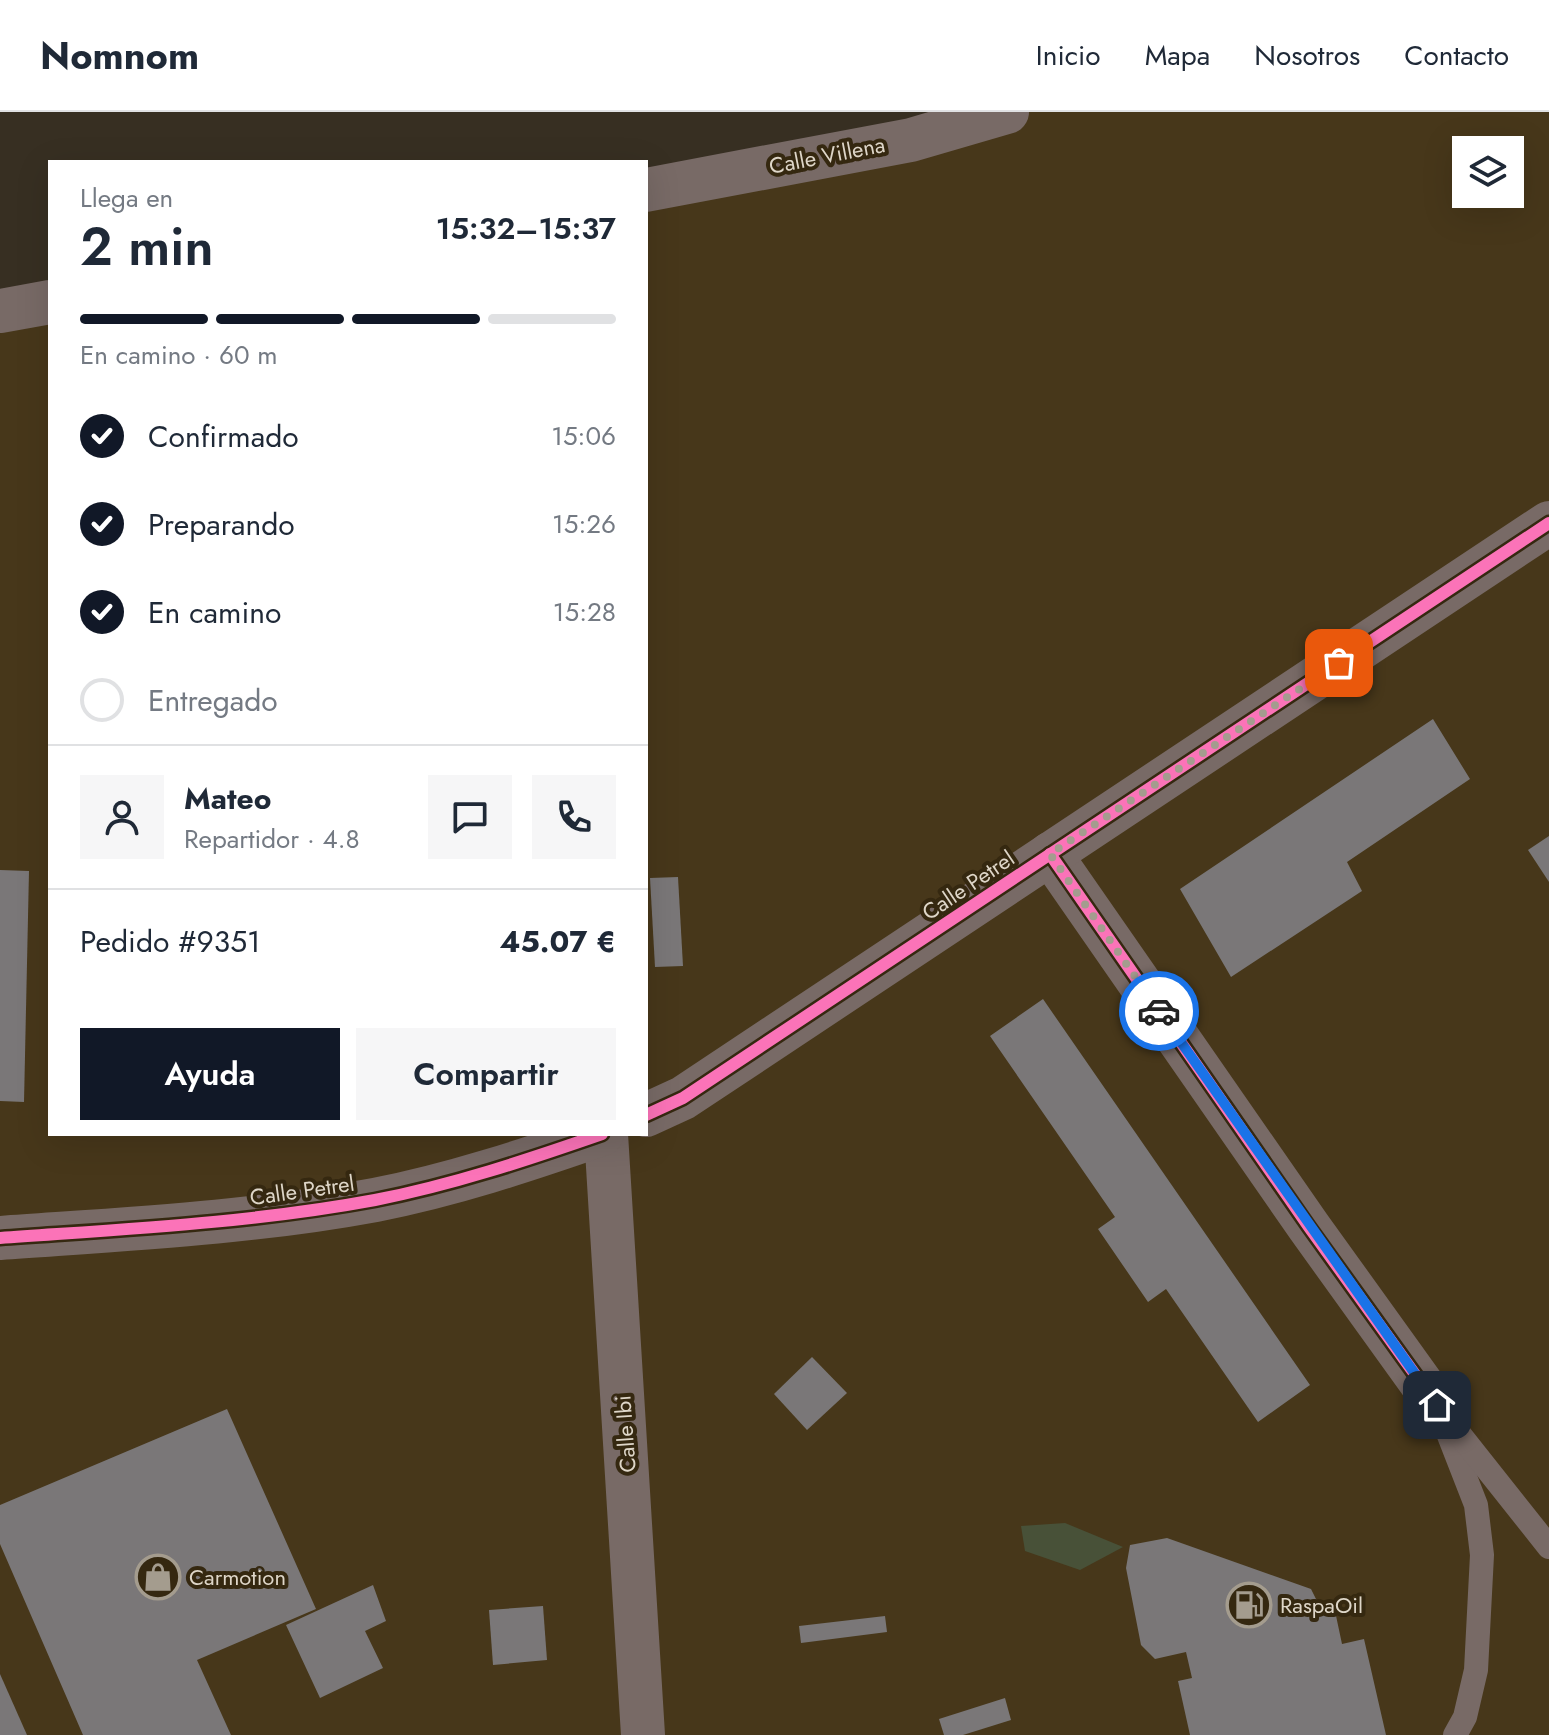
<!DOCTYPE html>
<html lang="es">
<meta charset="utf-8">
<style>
:root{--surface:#fff;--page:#f6f6f7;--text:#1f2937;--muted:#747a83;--line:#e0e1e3;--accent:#111827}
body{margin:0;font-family:Jost,sans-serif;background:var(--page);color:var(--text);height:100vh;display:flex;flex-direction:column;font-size:30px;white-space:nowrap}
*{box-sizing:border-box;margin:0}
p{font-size:26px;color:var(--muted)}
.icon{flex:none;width:44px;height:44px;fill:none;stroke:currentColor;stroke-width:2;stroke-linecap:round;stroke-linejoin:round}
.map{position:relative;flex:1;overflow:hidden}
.panel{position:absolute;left:48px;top:48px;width:600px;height:976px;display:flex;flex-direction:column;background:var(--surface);border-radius:0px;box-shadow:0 8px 32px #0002}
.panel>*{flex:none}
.fabs{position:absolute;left:1452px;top:24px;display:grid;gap:16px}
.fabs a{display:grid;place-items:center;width:72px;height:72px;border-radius:0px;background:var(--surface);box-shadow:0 8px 32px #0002;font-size:40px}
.pin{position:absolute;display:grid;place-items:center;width:68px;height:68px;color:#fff;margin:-34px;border-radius:16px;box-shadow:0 4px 12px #0006}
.courier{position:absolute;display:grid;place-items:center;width:80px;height:80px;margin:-40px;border:6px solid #1a73e8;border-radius:50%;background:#fff;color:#222;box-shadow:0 2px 10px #0007}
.head em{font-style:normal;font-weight:600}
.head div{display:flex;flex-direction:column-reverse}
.head{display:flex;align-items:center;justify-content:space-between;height:136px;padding:0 32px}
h1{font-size:52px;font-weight:600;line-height:60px}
.bar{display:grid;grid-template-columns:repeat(4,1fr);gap:12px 8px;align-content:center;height:96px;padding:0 32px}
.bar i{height:10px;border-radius:6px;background:var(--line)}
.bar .active{background:var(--accent)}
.bar p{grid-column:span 4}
.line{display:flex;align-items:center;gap:20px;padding:0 32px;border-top:2px solid var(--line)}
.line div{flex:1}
.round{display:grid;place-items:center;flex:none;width:84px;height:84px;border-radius:0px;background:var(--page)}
ol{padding:0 32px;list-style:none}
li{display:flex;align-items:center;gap:24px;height:88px}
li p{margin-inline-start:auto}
li .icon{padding:8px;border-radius:50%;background:var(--accent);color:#fff;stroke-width:4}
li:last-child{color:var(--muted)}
li i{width:44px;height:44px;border:4px solid var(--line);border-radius:50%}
.cta{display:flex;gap:16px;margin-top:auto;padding:16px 32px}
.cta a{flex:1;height:92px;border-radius:0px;background:var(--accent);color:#fff;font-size:32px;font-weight:600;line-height:92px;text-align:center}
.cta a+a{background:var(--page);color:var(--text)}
header{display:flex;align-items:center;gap:48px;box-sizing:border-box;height:112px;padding:0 40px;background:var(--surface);border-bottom:2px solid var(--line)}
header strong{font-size:38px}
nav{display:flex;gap:44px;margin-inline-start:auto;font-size:28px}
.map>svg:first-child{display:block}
.built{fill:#47371a;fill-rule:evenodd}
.green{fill:#485138}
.building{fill:#7a7778}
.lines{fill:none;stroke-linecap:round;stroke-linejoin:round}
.lane{stroke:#786a66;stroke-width:24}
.street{stroke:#786a66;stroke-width:44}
.cycleway-casing{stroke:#352810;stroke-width:17}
.cycleway{stroke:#fb73b8;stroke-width:12}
.done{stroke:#a49c8e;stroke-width:8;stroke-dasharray:0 14.4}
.route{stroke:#1a73e8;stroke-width:10}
.labels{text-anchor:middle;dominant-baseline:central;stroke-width:8;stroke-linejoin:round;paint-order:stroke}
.street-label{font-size:22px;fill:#ded6c8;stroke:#352810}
.poi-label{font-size:22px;fill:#ded6c8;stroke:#352810;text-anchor:start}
</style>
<header>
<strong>Nomnom</strong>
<nav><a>Inicio</a><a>Mapa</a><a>Nosotros</a><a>Contacto</a></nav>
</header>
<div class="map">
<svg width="1549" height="1623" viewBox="0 0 1549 1623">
<rect width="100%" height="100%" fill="#372f22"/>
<!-- built -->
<path class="built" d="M1007 0H1549V1623H0V199L50 190V1022H646V78ZM1466 38H1510V82H1466Z"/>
<!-- green -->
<polygon class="green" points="1065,1411 1123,1435 1080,1458 1025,1439 1021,1414"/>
<!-- building -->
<g class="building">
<polygon points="1433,607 1470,667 1347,750 1362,779 1231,865 1180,777"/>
<polygon points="1549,724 1549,770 1528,738"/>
<polygon points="0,758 29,759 24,990 0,989"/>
<polygon points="678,765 683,854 655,855 650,766"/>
<polygon points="1043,887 1310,1273 1258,1310 1166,1177 1148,1190 1098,1117 1115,1105 990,924"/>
<polygon points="812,1245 847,1281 807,1318 774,1282"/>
<polygon points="227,1297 316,1497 197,1548 231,1623 83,1623 0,1432 0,1393"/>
<polygon points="1167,1426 1311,1477 1316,1487 1328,1500 1335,1499 1342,1532 1364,1527 1386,1623 1190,1623 1178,1569 1192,1566 1186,1540 1155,1547 1141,1533 1126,1456 1130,1433"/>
<polygon points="373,1473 386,1509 365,1519 383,1556 320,1586 286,1513"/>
<polygon points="543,1494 547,1548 493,1553 489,1498"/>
<polygon points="885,1504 887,1520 801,1531 799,1514"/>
<polygon points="0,1562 27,1623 0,1623"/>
<polygon points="1005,1586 1011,1608 963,1623 944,1623 939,1607"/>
</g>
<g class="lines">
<!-- lane -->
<g class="lane">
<polyline points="1437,1293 1476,1393 1482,1443 1476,1558 1465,1605 1455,1623"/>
<polyline points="1453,1314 1549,1435"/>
</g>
<!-- street -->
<g class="street">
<polyline points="646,78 911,28 1007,0"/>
<polyline points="0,199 50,190"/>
<polyline points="1050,742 1309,1115 1437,1293"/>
<polyline points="646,1003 683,986 1549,411"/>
<polyline points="606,1022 643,1623"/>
<path d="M0 1126C125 1117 251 1111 375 1088 452 1073 527 1048 602 1022"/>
</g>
<!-- cycleway casing -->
<g class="cycleway-casing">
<g id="cycleway">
<polyline points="1050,742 1309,1115 1437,1293"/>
<polyline points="646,1003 683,986 1549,411"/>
<path d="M0 1126C125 1117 251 1111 375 1088 452 1073 527 1048 602 1022"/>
</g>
</g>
<!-- cycleway -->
<use href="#cycleway" class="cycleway"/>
</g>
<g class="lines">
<!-- done -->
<polyline class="done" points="1159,899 1050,742 1339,551"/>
<!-- route -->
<polyline class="route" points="1159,899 1437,1293"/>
</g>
<!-- icons -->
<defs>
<g id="shop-ring" transform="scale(2.3)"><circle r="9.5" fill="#352810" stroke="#a49c8e" stroke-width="1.5"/><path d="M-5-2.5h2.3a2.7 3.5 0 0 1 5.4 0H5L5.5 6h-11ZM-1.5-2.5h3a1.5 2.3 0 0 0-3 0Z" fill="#a49c8e"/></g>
<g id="fuel-ring" transform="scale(2.3)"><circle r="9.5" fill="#352810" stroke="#a49c8e" stroke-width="1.5"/><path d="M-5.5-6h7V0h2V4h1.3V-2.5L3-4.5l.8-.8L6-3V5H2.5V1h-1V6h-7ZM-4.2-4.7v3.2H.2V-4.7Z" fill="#a49c8e"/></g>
</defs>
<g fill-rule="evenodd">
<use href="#shop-ring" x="158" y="1465"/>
<use href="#fuel-ring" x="1249" y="1493"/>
</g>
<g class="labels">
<!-- street labels -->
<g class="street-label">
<text transform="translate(827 43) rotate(-11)">Calle Villena</text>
<text transform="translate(968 773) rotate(-34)">Calle Petrel</text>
<text transform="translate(302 1078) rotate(-8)">Calle Petrel</text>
<text transform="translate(625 1322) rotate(-94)">Calle Ibi</text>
</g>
<!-- poi labels -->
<g class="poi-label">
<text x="189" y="1465">Carmotion</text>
<text x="1280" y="1493">RaspaOil</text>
</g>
</g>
</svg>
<div class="fabs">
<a><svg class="icon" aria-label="layers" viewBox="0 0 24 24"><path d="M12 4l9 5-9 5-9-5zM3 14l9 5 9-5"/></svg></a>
</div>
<div class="pin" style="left:1339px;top:551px;background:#ea580c"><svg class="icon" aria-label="bag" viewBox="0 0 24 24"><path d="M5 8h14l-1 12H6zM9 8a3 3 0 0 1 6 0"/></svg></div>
<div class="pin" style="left:1437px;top:1293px;background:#1f2937"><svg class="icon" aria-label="home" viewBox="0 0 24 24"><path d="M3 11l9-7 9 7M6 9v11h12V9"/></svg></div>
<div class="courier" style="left:1159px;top:899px"><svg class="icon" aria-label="car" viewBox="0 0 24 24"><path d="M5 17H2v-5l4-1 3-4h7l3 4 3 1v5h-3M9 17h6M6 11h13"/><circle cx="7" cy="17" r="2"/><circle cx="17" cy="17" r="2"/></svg></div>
<section class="panel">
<div class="head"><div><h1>2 min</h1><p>Llega en</p></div><em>15:32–15:37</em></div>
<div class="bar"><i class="active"></i><i class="active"></i><i class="active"></i><i></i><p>En camino · 60 m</p></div>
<ol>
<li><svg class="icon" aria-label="check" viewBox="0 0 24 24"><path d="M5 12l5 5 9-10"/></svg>Confirmado<p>15:06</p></li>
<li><svg class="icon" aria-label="check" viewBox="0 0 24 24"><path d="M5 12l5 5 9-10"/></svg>Preparando<p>15:26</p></li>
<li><svg class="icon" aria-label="check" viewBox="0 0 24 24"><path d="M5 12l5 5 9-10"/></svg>En camino<p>15:28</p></li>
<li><i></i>Entregado</li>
</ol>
<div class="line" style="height:144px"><a class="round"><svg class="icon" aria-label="person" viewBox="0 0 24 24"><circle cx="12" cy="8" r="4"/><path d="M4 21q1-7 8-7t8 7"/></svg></a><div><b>Mateo</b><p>Repartidor · 4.8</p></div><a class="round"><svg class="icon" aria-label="chat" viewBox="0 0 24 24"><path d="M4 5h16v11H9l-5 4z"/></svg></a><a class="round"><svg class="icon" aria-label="phone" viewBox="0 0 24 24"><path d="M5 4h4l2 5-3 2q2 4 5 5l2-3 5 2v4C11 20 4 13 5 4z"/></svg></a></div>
<div class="line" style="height:104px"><div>Pedido #9351</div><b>45.07 €</b></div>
<div class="cta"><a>Ayuda</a><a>Compartir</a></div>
</section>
</div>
